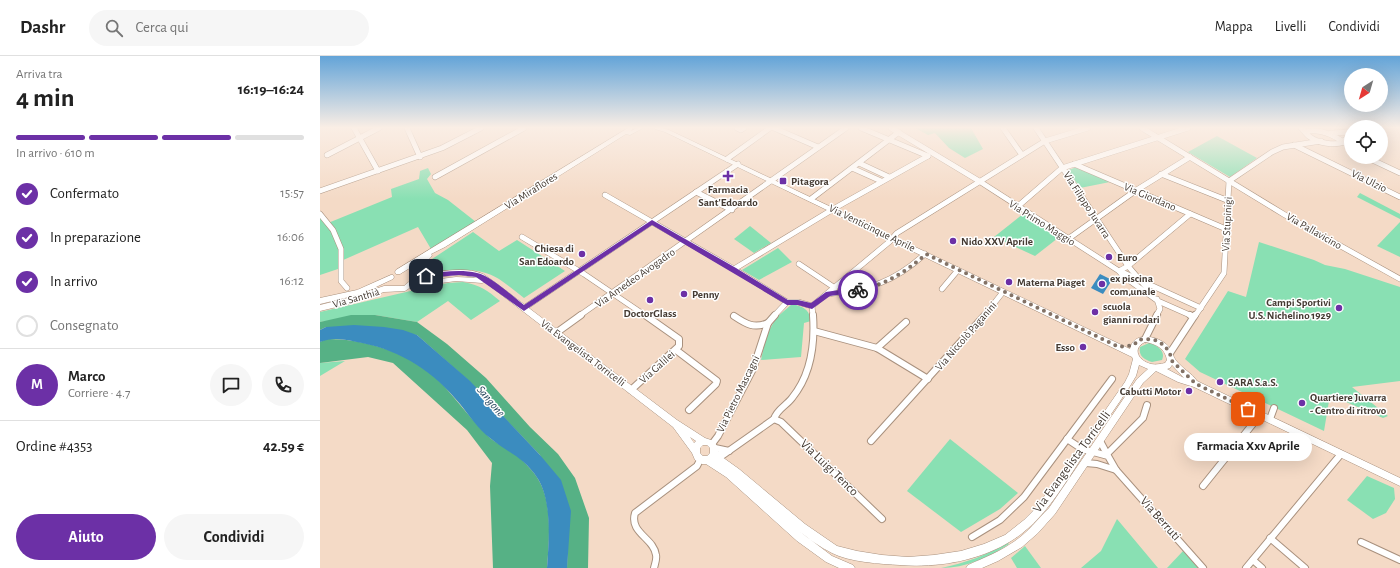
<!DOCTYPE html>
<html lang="it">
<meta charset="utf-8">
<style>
:root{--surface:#fff;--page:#f6f6f6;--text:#222;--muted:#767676;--line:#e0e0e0;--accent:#6c30a6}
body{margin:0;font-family:"Alegreya Sans",sans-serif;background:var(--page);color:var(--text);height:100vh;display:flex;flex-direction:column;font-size:15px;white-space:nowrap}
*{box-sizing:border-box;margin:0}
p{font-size:13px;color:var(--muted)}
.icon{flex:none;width:22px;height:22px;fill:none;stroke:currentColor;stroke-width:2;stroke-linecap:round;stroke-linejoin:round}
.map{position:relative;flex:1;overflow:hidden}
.panel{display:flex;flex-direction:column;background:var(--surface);width:320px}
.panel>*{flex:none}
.needle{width:26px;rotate:217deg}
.fabs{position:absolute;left:1024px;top:12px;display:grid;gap:8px}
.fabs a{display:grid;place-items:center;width:44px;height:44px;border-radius:50%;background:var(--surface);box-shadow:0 4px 16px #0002;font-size:20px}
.pin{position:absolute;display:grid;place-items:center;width:34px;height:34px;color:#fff;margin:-17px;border-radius:8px;box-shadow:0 2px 6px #0006}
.courier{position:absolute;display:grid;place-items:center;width:40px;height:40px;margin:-20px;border:3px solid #6c30a6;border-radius:50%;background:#fff;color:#222;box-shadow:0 1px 5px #0007}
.bubble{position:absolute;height:28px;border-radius:14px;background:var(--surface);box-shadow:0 4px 16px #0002;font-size:13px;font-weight:600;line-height:28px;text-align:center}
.head em{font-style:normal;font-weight:600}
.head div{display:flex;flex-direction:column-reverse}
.head{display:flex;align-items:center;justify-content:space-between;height:68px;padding:0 16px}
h1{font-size:26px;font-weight:600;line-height:30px}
.bar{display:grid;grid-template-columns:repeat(4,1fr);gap:6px 4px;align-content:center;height:48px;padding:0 16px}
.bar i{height:5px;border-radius:3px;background:var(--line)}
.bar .active{background:var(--accent)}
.bar p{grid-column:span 4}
.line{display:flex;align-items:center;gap:10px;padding:0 16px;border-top:1px solid var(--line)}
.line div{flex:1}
.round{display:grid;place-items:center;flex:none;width:42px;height:42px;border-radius:21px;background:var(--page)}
ol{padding:0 16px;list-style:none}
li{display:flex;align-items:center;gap:12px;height:44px}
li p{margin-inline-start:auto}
li .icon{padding:4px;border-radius:50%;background:var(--accent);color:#fff;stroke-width:4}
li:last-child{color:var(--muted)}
li i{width:22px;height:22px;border:2px solid var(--line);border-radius:50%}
.primary-button{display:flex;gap:8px;margin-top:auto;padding:8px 16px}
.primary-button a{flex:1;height:46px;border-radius:24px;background:var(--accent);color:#fff;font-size:16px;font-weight:600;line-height:46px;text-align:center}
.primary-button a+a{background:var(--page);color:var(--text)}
header{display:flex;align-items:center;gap:24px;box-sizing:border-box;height:56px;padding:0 20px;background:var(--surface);border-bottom:1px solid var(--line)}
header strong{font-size:19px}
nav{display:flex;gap:22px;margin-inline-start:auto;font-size:14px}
.search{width:280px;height:36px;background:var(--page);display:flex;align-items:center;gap:10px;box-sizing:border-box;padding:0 14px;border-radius:22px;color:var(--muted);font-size:15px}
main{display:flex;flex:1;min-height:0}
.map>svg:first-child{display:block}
.green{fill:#89e0b3}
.forest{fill:#56b185}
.water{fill:#3b8cbf}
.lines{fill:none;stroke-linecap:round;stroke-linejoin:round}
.minor-far1-casing{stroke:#a9917e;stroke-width:6}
.minor-casing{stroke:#a9917e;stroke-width:8}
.tertiary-casing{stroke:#a9917e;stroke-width:1}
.minor-far1{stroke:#fff;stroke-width:5}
.minor{stroke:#fff;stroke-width:6}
.tertiary{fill:#fff;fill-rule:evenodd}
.route{fill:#6c30a6}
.done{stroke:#827266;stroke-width:4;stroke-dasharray:0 7.2}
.poi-dot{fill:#6c30a6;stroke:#fff;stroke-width:1.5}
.labels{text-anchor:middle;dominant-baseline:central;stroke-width:3;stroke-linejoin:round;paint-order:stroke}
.poi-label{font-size:11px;font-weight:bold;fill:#443a32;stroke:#fff;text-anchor:start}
.street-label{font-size:11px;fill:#443a32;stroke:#fff}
.water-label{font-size:12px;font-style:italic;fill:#1d3f56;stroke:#fff}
.near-street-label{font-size:13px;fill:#443a32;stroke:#fff}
</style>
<header>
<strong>Dashr</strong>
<div class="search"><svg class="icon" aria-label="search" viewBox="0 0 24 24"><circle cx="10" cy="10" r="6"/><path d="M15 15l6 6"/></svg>Cerca qui</div>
<nav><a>Mappa</a><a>Livelli</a><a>Condividi</a></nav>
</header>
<main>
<section class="panel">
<div class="head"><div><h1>4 min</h1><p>Arriva tra</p></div><em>16:19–16:24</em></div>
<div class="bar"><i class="active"></i><i class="active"></i><i class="active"></i><i></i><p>In arrivo · 610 m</p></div>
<ol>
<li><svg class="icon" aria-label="check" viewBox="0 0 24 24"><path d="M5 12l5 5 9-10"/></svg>Confermato<p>15:57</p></li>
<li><svg class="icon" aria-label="check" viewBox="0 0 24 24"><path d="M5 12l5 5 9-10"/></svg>In preparazione<p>16:06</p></li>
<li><svg class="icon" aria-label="check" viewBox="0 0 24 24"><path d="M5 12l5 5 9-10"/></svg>In arrivo<p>16:12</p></li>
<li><i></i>Consegnato</li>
</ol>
<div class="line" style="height:72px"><b class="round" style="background:var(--accent);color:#fff">M</b><div><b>Marco</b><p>Corriere · 4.7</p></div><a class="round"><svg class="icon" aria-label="chat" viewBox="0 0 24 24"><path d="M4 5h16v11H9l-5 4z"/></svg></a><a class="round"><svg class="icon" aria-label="phone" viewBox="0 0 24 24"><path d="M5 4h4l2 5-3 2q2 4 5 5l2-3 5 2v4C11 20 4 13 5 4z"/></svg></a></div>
<div class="line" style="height:52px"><div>Ordine #4353</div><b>42.59 €</b></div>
<div class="primary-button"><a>Aiuto</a><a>Condividi</a></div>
</section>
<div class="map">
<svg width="1080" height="512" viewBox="0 0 1080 512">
<rect width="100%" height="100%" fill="#f4dac6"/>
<!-- green -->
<g class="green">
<polygon points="595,72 651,72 663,93 645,102 629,92 615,77 608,79"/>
<polygon points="897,80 937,102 910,121 868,96"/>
<polygon points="757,111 790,126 760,132 748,114"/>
<polygon points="108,112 111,118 107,123 115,137 128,144 156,166 111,193 98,171 21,205 21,212 0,219 0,158 8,167 72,141 71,133 99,123 100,115"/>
<polygon points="1040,137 1080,158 1080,163 1037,141"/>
<polygon points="703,158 738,182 715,200 674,181"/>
<polygon points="1080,166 1080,201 1057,190"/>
<polygon points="430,170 451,187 434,197 414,183"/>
<path d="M153 176 179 195 197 184 245 215 204 242C196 236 188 229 179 223 159 210 134 214 111 217L107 215 105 210 109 205Z"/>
<polygon points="939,186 994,204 1005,209 1025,213 1080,231 1080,325 1032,331 1068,360 1063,362 1010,339 1004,375 880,316 865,303 908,235 926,241"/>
<polygon points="458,192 472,206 439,224 422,214"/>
<path d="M143 226C160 229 167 234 180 245L151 264 128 245 97 266 55 259 0 266V256L112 230 128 227Z"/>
<path d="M472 248C484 251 489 253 491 265L484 267 481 301 441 304 446 280 456 262Z"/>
<path d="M829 287C837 289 846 295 842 304L832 306C825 304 818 300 820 291Z"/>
<polygon points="25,305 0,320 0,307"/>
<polygon points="630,383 698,437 680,453 641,476 587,435"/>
<polygon points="1047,420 1074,432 1075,443 1066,457 1053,463 1027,444"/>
<polygon points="797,463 838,512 761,512 781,495"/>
<path d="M688 487 689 488C668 502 646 512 621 512 645 507 667 499 688 487Z"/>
<polygon points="705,490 721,512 697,512 691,502"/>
<polygon points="863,495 879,512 847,512"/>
</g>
<!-- forest -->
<g class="forest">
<polygon points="31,259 55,259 97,266 127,288 166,322 210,371 238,398 255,422 269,462 268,512 247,512 248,482 220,399 149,325 97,279 6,271 0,274 0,266"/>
<path d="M6 283C38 282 84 295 108 315 131 334 147 360 168 380 177 389 191 393 200 402 206 408 214 416 218 423 233 447 229 485 227 512H173L170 430 172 407 147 374 73 307 48 301 0 307V286Z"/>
</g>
<!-- water -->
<g class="water">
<polygon points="780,218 792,224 783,238 771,232"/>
<path d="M34 269 64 271 83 274 97 279 150 325 220 399 241 424 251 455 247 512H227C229 485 232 446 218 423 204 401 188 397 170 382 158 373 149 359 140 348 114 316 82 295 42 287 28 284 14 280 0 286V274L6 271Z"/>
</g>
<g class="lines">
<!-- minor-far1 casing -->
<g class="minor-far1-casing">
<g id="minor-far1">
<polyline points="34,72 58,115"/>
<polyline points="87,72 100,101"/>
<polyline points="417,72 421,74 424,72"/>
<polyline points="454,72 498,91"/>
<polyline points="541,72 608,100"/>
<polyline points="571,72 659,125 799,215 803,220 838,245 872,260"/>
<polyline points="683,72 702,99"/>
<polyline points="716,72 808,210 831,237"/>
<polyline points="822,72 965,159 1080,223"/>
<path d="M981 72C984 75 987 79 990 81 998 87 1015 90 1024 86"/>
<path d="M987 77 988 75C1005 73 1018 82 1031 91"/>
<polyline points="1011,77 1031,76"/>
<polyline points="1023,85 1031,80"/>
<polyline points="974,89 1080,141"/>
<polyline points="7,99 59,72"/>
<polyline points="1046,101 1080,117"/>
<polyline points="407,103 450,72"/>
<polyline points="539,107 569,121"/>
<polyline points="754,108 906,173"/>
<polyline points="532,112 561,125"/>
<polyline points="841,118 909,145"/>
<polyline points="115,121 204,72"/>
<polyline points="909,125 952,96 963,91 1001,85"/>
<polyline points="0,135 122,92 161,72"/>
<polyline points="376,136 412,154"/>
<polyline points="285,139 414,213 467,246"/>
<polyline points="491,143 579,76"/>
<polyline points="697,151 742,112 868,72"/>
<polyline points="0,158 13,174 21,193 21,225 27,232"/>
<polyline points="202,181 264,218 326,260"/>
<polyline points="748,183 815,135 870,101"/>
<polyline points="479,208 515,232"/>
<polyline points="414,213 515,152 608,100"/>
<polyline points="799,215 808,210 870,158"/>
<polyline points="802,216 881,252"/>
<polyline points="622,233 638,214"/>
<path d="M508 238C550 233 573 227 605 198"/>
<polyline points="467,246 478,246 492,250 569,186 577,177 725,85 768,72"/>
<polyline points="492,250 493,260"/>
<polyline points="204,252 418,108"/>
<polyline points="259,260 526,72"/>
<polyline points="454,260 467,246"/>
<polyline points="664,260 683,236"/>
<polyline points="836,260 840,253 837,243"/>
<polyline points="875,260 904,217 909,125"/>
</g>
</g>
<!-- minor casing -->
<g class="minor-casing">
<g id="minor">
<polyline points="870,259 873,261"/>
<path d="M414 260C426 268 434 273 448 267"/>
<polyline points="494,275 557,292 608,323"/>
<polyline points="236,277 261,259"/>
<polyline points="825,283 837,259"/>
<polyline points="557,292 586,266"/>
<polyline points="356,294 397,325 396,328 369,354"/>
<polyline points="850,297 875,259"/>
<polyline points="311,334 359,290 359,283 325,259"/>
<polyline points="454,363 461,366 562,463"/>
<polyline points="950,363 954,352"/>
<polyline points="747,383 762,393 788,400 796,414 883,512"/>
<polyline points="551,385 665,259"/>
<polyline points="780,385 787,398 823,362 827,349"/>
<polyline points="392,388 398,380 433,313 448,267 455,259"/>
<polyline points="395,392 409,395"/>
<path d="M394 398 403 399 454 363C457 353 466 350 472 342 491 319 495 288 493 259"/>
<polyline points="766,407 777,408 796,414"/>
<polyline points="883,430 940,359"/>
<polyline points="652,481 680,464 704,441 792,323"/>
<polyline points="950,482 985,512"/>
<polyline points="1041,486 1080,504"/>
<polyline points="933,504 942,512"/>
<path d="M334 512C335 508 337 503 336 499 334 482 309 477 315 457L377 410 380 404"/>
<polyline points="926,512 1021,398"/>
</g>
</g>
<!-- tertiary casing -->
<g class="tertiary-casing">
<g id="tertiary">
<path d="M308 72H313L311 75 317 72H323L310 79 306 78 125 191 111 198 112 199 111 201 102 210 99 215C120 218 142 209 163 218 166 220 170 223 173 225L357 364 385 382 394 385 398 392V398L419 413 485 468 517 490 537 495 562 499 588 501 614 499 641 495 664 488 685 479 704 464 713 455 736 425 805 326 809 318 813 303 812 301 345 76 335 73V72H342L349 74 810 293C813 276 835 279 846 288 851 292 852 298 855 303 861 312 872 317 877 325L1080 422V430L874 331 858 326 836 315 823 327 735 458 718 477 702 491 678 505 662 512H646L648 509C664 502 681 495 695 485 708 476 718 463 729 452L817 323 828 313 819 309 816 320 810 330C796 352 780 373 766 395 745 427 724 465 691 485 659 505 617 512 580 509 561 508 529 506 512 497 500 491 489 483 479 475L512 500 533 509 535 512H519L506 506 477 485 406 421 386 408H382L375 404 372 397 353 371 165 226 162 227 136 225 91 231 85 235 64 236 29 248 0 255V249L28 242 64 230H84L90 225 94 220 93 215 98 207 80 218H76L75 216 76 214ZM142 219 159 222 136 221 97 226 100 220 112 221ZM825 286C836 288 845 292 847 304L845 307C840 308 836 309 831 308 819 305 811 293 825 286ZM852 309 864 322 847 313 850 312ZM370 381 376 385 374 387ZM383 389H387L390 392V397L387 400H383L380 397V392Z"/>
<polygon points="71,219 73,219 74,221 73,223 41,238 0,248 0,242 37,234"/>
</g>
</g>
<!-- minor-far1 -->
<use href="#minor-far1" class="minor-far1"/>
<!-- minor -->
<use href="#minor" class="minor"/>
<!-- tertiary -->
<use href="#tertiary" class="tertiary"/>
</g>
<!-- sky -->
<linearGradient id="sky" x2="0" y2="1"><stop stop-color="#63a4d8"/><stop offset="0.5" stop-color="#faeee5"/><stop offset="1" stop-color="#faeee5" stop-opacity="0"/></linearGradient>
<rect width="1080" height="143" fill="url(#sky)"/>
<!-- route -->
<path class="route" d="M332 164 416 212 468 244H478L491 247 506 236 538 231 541 234 538 236 510 240 492 253 478 249H467L332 169 204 255 156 221 139 219 106 222 103 220 106 218C123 216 140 213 157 217 171 220 192 240 204 249Z"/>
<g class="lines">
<!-- done -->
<path class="done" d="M538 234C565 229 586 216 606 198L799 291 814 289 818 284 825 283 835 284 844 289 850 297 851 304 876 328 928 353"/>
</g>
<!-- markers -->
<g class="poi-dot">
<path d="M406 114h4v4h4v4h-4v4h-4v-4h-4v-4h4z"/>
<rect x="459" y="121" width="8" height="8" rx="2"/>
<circle cx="633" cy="185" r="4"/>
<circle cx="262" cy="198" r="4"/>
<circle cx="789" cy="201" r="4"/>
<circle cx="689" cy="226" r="4"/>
<circle cx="782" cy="228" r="4"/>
<circle cx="364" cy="238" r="4"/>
<circle cx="330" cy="244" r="4"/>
<circle cx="1019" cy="252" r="4"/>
<circle cx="775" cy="256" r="4"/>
<circle cx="763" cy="291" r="4"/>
<circle cx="900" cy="326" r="4"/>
<circle cx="869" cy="335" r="4"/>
<circle cx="982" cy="347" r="4"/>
</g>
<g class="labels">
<!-- poi labels -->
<g class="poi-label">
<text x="471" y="125">Pitagora</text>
<text x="408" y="133" text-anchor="middle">Farmacia<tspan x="408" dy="13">Sant'Edoardo</tspan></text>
<text x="641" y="185">Nido XXV Aprile</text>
<text x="254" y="192" text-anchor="end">Chiesa di<tspan x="254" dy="13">San Edoardo</tspan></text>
<text x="797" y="201">Euro</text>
<text x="790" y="222">ex piscina<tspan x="790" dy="13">com,unale</tspan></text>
<text x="697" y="226">Materna Piaget</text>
<text x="372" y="238">Penny</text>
<text x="1011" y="246" text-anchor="end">Campi Sportivi<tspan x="1011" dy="13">U.S. Nichelino 1929</tspan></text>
<text x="783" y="250">scuola<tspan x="783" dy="13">gianni rodari</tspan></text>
<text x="330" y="257" text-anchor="middle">DoctorGlass</text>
<text x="755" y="291" text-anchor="end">Esso</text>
<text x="908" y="326">SARA S.a.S.</text>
<text x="861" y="335" text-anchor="end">Cabutti Motor</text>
<text x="990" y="341">Quartiere Juvarra<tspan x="990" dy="13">- Centro di ritrovo</tspan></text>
</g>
<!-- street labels -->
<g class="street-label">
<text transform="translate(1049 125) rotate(26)">Via Ulzio</text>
<text transform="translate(211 135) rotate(-32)">Via Miraflores</text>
<text transform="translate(830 141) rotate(23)">Via Giordano</text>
<text transform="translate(767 149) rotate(57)">Via Filippo Juvarra</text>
<text transform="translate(722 167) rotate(32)">Via Primo Maggio</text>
<text transform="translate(907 168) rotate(-87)">Via Stupinigi</text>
<text transform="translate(552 172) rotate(26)">Via Venticinque Aprile</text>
<text transform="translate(994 175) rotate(30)">Via Pallavicino</text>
<text transform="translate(315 222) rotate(-35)">Via Amedeo Avogadro</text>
<text transform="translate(36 242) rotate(-16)">Via Santhià</text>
<text transform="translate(646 280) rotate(-49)">Via Niccolò Paganini</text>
<text transform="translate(263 297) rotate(37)">Via Evangelista Torricelli</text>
<text transform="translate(337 311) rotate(-42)">Via Galilei</text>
<text transform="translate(418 338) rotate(-64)">Via Pietro Mascagni</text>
</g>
<!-- water labels -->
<g class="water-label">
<text transform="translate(171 345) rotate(50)">Sangone</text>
</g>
<!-- near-street labels -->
<g class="near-street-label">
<text transform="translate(752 406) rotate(-54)">Via Evangelista Torricelli</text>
<text transform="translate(509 412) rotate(44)">Via Luigi Tenco</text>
<text transform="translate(840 463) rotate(48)">Via Berruti</text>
</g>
</g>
</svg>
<div class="fabs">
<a><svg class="needle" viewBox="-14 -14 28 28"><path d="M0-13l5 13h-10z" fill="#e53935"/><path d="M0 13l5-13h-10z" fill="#767676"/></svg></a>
<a><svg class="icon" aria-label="locate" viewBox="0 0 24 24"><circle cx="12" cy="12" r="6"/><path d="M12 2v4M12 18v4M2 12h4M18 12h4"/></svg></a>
</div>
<div class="pin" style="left:928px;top:353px;background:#ea580c"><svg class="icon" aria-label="bag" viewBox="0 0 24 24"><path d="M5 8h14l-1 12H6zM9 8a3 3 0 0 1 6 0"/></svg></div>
<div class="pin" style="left:106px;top:220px;background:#1f2937"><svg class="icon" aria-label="home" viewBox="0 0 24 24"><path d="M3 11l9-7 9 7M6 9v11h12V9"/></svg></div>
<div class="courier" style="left:538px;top:234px"><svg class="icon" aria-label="bike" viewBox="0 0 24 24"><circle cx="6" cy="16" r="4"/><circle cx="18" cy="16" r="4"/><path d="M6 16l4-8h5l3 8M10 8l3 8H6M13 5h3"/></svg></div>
<div class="bubble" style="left:864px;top:377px;width:128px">Farmacia Xxv Aprile</div>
</div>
</main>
